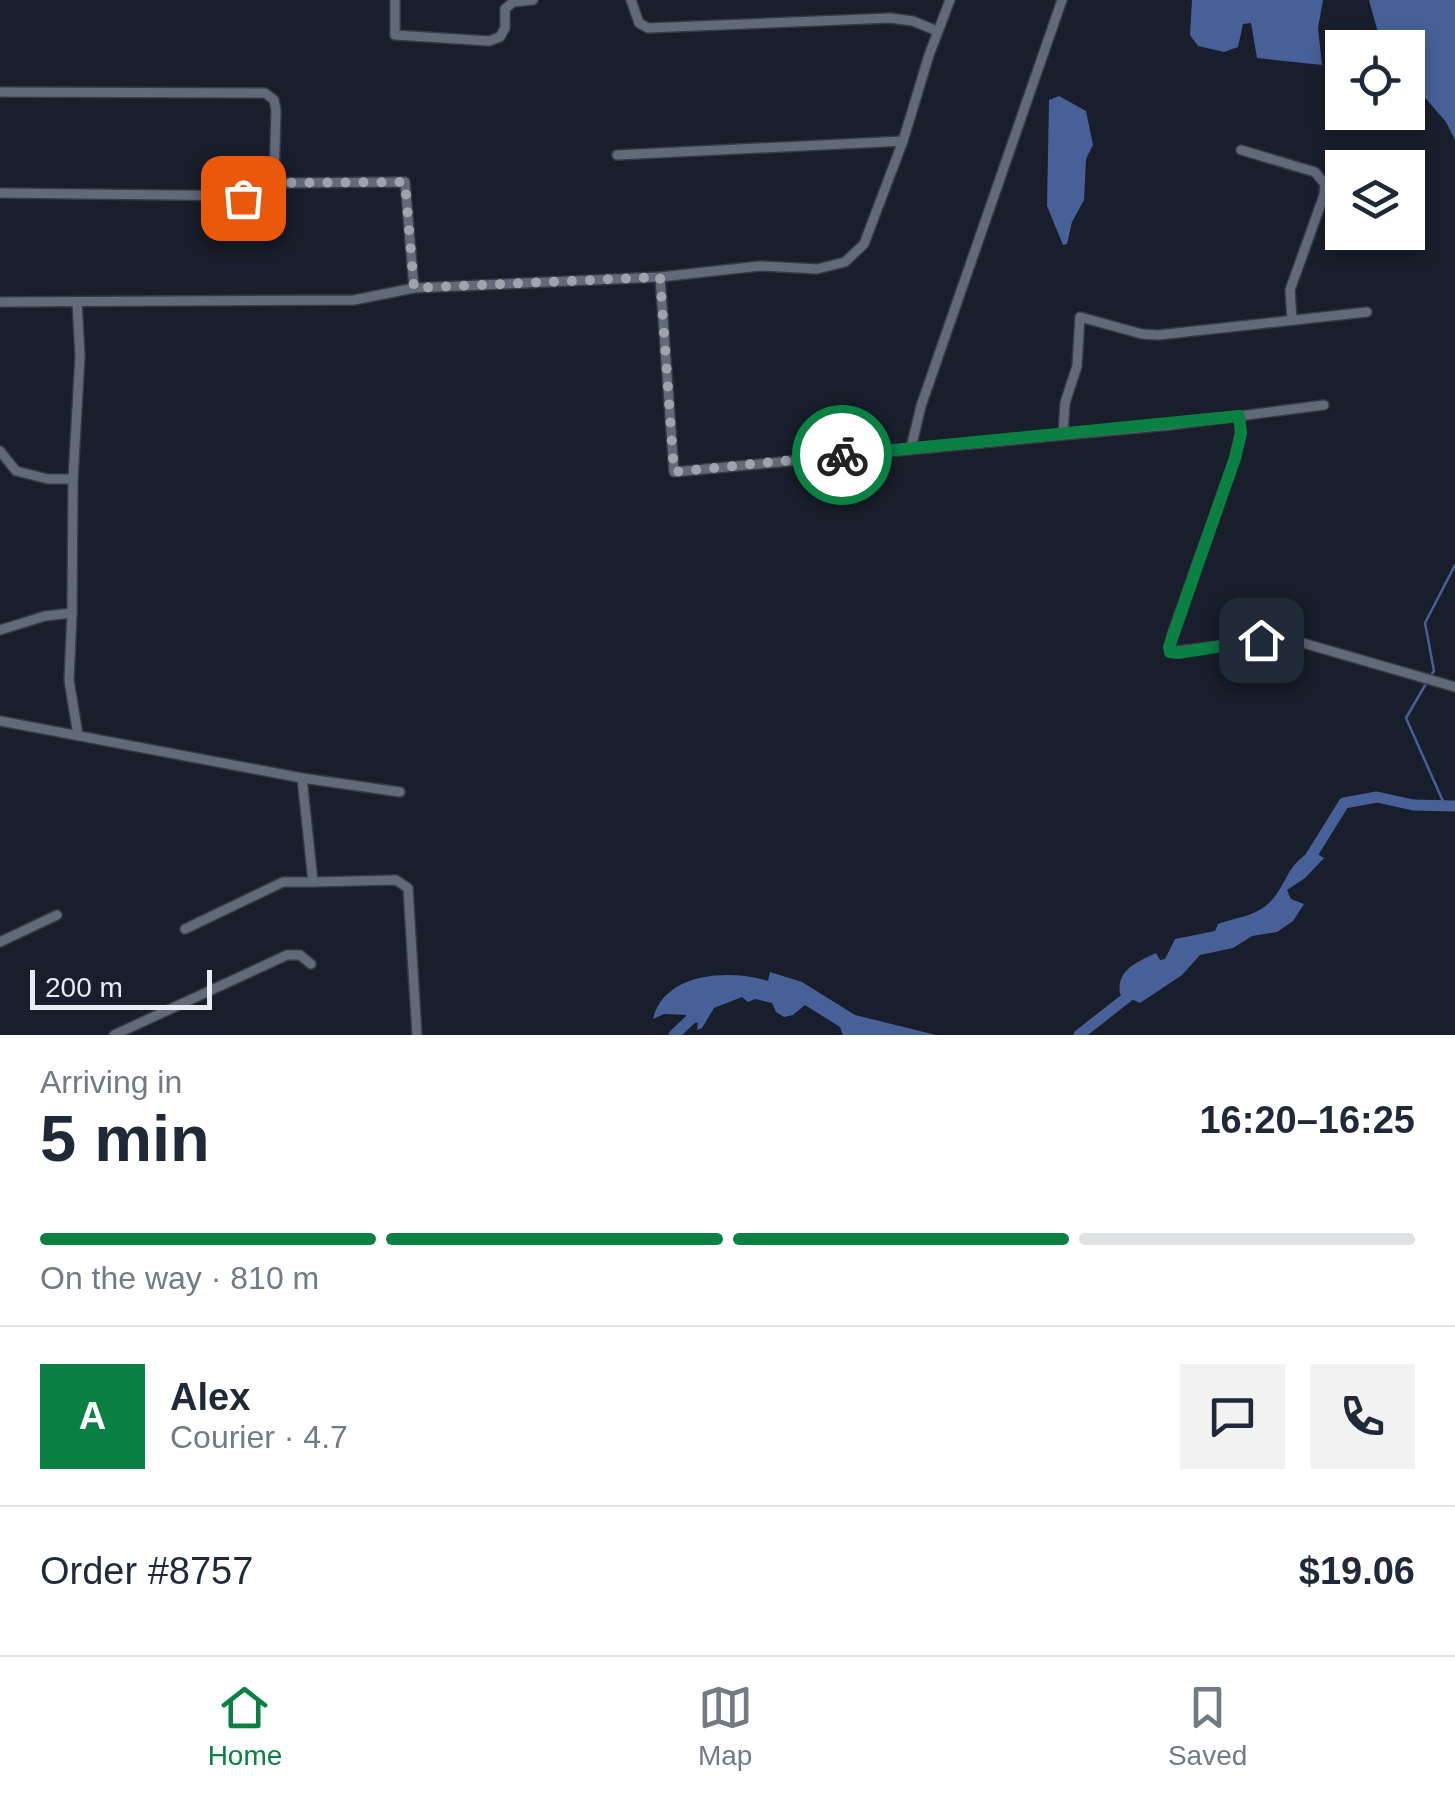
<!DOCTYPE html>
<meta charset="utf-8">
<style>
:root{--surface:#fff;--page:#f2f2f3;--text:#1f2937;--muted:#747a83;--line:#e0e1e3;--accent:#0b8043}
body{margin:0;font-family:Arial,sans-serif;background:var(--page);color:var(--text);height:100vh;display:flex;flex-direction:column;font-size:38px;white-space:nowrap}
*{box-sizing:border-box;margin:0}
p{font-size:32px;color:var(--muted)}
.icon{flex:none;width:55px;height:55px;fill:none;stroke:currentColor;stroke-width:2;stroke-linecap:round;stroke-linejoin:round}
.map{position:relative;height:1035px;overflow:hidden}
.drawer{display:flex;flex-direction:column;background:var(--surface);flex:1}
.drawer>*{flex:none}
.tools{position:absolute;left:1325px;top:30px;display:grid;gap:20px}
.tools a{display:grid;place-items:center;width:100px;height:100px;border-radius:0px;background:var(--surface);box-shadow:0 5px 15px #0003;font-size:50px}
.scale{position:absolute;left:30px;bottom:25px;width:182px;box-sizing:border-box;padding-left:10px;border:5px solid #e7ebf4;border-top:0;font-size:28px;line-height:35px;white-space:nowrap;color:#e7ebf4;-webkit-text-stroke:8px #181e2b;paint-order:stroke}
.pin{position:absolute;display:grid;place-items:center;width:85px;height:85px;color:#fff;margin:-42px;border-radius:20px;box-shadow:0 5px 15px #0006}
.courier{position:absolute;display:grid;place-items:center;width:100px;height:100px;margin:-50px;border:8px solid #0b8043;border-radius:50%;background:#fff;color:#222;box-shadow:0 2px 12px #0007}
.summary em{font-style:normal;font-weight:600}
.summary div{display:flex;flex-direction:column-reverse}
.summary{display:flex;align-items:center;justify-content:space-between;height:170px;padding:0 40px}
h1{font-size:65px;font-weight:600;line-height:75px}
.bar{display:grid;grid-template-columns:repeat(4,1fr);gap:15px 10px;align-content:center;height:120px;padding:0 40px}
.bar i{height:12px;border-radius:8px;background:var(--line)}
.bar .active{background:var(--accent)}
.bar p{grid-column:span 4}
.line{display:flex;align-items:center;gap:25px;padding:0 40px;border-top:2px solid var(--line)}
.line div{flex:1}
.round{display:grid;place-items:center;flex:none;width:105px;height:105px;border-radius:0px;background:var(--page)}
.dock{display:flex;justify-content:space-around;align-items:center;height:140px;border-top:2px solid var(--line);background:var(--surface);font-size:28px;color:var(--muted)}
.dock a{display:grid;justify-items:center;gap:5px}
.dock .active{color:var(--accent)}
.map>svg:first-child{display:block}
.water{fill:#486098}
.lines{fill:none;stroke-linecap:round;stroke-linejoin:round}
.stream{stroke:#486098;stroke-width:2.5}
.river{stroke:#486098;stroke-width:11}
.minor-casing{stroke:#363a44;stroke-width:12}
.minor{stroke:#626979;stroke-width:9}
.done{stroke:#9fa3ae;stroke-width:10;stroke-dasharray:0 18}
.route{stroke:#0b8043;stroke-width:12}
</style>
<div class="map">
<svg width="1455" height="1035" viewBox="0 0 1455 1035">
<rect width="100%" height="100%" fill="#181e2b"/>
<!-- water -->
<g class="water">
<polygon points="1192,0 1323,0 1318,28 1322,65 1257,58 1251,23 1243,24 1238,47 1224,52 1198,46 1190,35"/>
<polygon points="1369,0 1455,0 1455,140 1446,122 1408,78 1408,48 1382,47"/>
<polygon points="1059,96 1086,111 1093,145 1086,159 1084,200 1072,222 1067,244 1063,245 1047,206 1049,100"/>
<path d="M1312 851 1324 858 1305 878 1287 890 1291 899 1304 904 1293 921 1277 932 1252 936 1233 948 1200 955 1182 975 1140 1003 1120 994C1116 970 1137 962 1156 953L1160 960 1165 959 1175 939 1215 931 1218 924C1236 917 1256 917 1271 901 1288 882 1287 864 1312 851Z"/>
<path d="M770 972 802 982 855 1015 936 1035H843L840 1027 805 1005 793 1015 784 1017 776 1012 772 1003 755 999 748 1002 742 997 714 1008 702 1028 697 1030 698 1023 692 1022 688 1015 664 1014 653 1019C664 972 730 969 768 981Z"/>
</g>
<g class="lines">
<!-- stream -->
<g class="stream">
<polyline points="1431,675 1434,671 1425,623 1455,565"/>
<polyline points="1427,682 1406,718 1446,808"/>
</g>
<!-- river -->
<g class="river">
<polyline points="1308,861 1344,803 1377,797 1413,805 1455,806"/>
<polyline points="674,1035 691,1019 693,1008"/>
<polyline points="1079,1035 1139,988"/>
</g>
<!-- minor casing -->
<g class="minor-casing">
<g id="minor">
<polyline points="395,0 395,35 489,41 500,37 505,28 505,9 513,2 533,0"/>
<polyline points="631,0 639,23 648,28 890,18 913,21 937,31"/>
<polyline points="0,92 265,93 274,100 276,110 274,183 268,192 257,196 0,193"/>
<polyline points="1241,150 1315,172 1325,184 1324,195 1290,290 1292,319"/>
<polyline points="617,155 903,141"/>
<polyline points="274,183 405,182 414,288"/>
<polyline points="660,277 674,472 1170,425 1324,405"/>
<polyline points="0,302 354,300 414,288 660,277 760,266 817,269 845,262 864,244 903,141 929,55 950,0"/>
<polyline points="1239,416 1241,433 1235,458 1172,635 1170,652 1261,641 1296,641 1455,687"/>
<polyline points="1063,434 1065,403 1077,366 1080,317 1142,334 1158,335 1367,312"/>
<polyline points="911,448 921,406 1062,0"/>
<polyline points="0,451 16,471 48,479 73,479"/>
<polyline points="72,613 69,680 78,735"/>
<polyline points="0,630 45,616 72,613 73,479 80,356 77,302"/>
<polyline points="0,721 302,778 400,792"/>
<polyline points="302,778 313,882 396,880 408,888 417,1035"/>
<polyline points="185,929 283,882 313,882"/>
<polyline points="0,942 57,915"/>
<polyline points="114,1035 287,955 300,955 311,964"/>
</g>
</g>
<!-- minor -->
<use href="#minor" class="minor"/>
</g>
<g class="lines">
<!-- done -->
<polyline class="done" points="243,198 268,192 274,183 405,182 414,288 660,277 674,472 842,455"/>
<!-- route -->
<polyline class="route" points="842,455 1239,416 1241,433 1235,458 1169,647 1170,652 1178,653 1261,640"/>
</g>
</svg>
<div class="tools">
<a><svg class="icon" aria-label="locate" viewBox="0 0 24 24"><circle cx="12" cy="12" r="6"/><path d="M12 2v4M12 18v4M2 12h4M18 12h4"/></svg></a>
<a><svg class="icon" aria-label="layers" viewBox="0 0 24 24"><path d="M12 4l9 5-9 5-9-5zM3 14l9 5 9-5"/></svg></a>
</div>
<div class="scale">200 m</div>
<div class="pin" style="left:243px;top:198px;background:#ea580c"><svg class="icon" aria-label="bag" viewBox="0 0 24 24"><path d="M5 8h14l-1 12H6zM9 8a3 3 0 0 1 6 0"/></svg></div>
<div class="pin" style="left:1261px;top:640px;background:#1f2937"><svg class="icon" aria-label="home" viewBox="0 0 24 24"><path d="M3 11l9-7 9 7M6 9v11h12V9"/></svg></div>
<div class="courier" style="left:842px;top:455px"><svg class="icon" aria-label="bike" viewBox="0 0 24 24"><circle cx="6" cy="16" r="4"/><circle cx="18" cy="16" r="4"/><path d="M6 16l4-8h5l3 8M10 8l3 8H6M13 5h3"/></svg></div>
</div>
<section class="drawer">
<div class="summary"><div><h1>5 min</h1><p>Arriving in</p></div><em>16:20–16:25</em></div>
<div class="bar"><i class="active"></i><i class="active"></i><i class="active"></i><i></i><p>On the way · 810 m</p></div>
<div class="line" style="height:180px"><b class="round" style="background:var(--accent);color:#fff">A</b><div><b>Alex</b><p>Courier · 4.7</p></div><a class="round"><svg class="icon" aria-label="chat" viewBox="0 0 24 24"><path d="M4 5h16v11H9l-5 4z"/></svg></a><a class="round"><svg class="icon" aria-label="phone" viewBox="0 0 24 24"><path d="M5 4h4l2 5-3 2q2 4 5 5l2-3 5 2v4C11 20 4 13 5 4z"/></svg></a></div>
<div class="line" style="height:130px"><div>Order #8757</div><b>$19.06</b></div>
</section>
<nav class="dock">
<a class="active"><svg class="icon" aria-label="home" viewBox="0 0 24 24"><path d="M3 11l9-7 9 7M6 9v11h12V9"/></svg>Home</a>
<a><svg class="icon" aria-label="map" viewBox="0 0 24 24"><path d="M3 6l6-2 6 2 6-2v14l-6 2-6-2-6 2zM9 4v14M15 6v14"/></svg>Map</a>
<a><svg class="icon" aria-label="saved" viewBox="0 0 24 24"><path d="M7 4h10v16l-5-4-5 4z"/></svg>Saved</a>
</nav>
